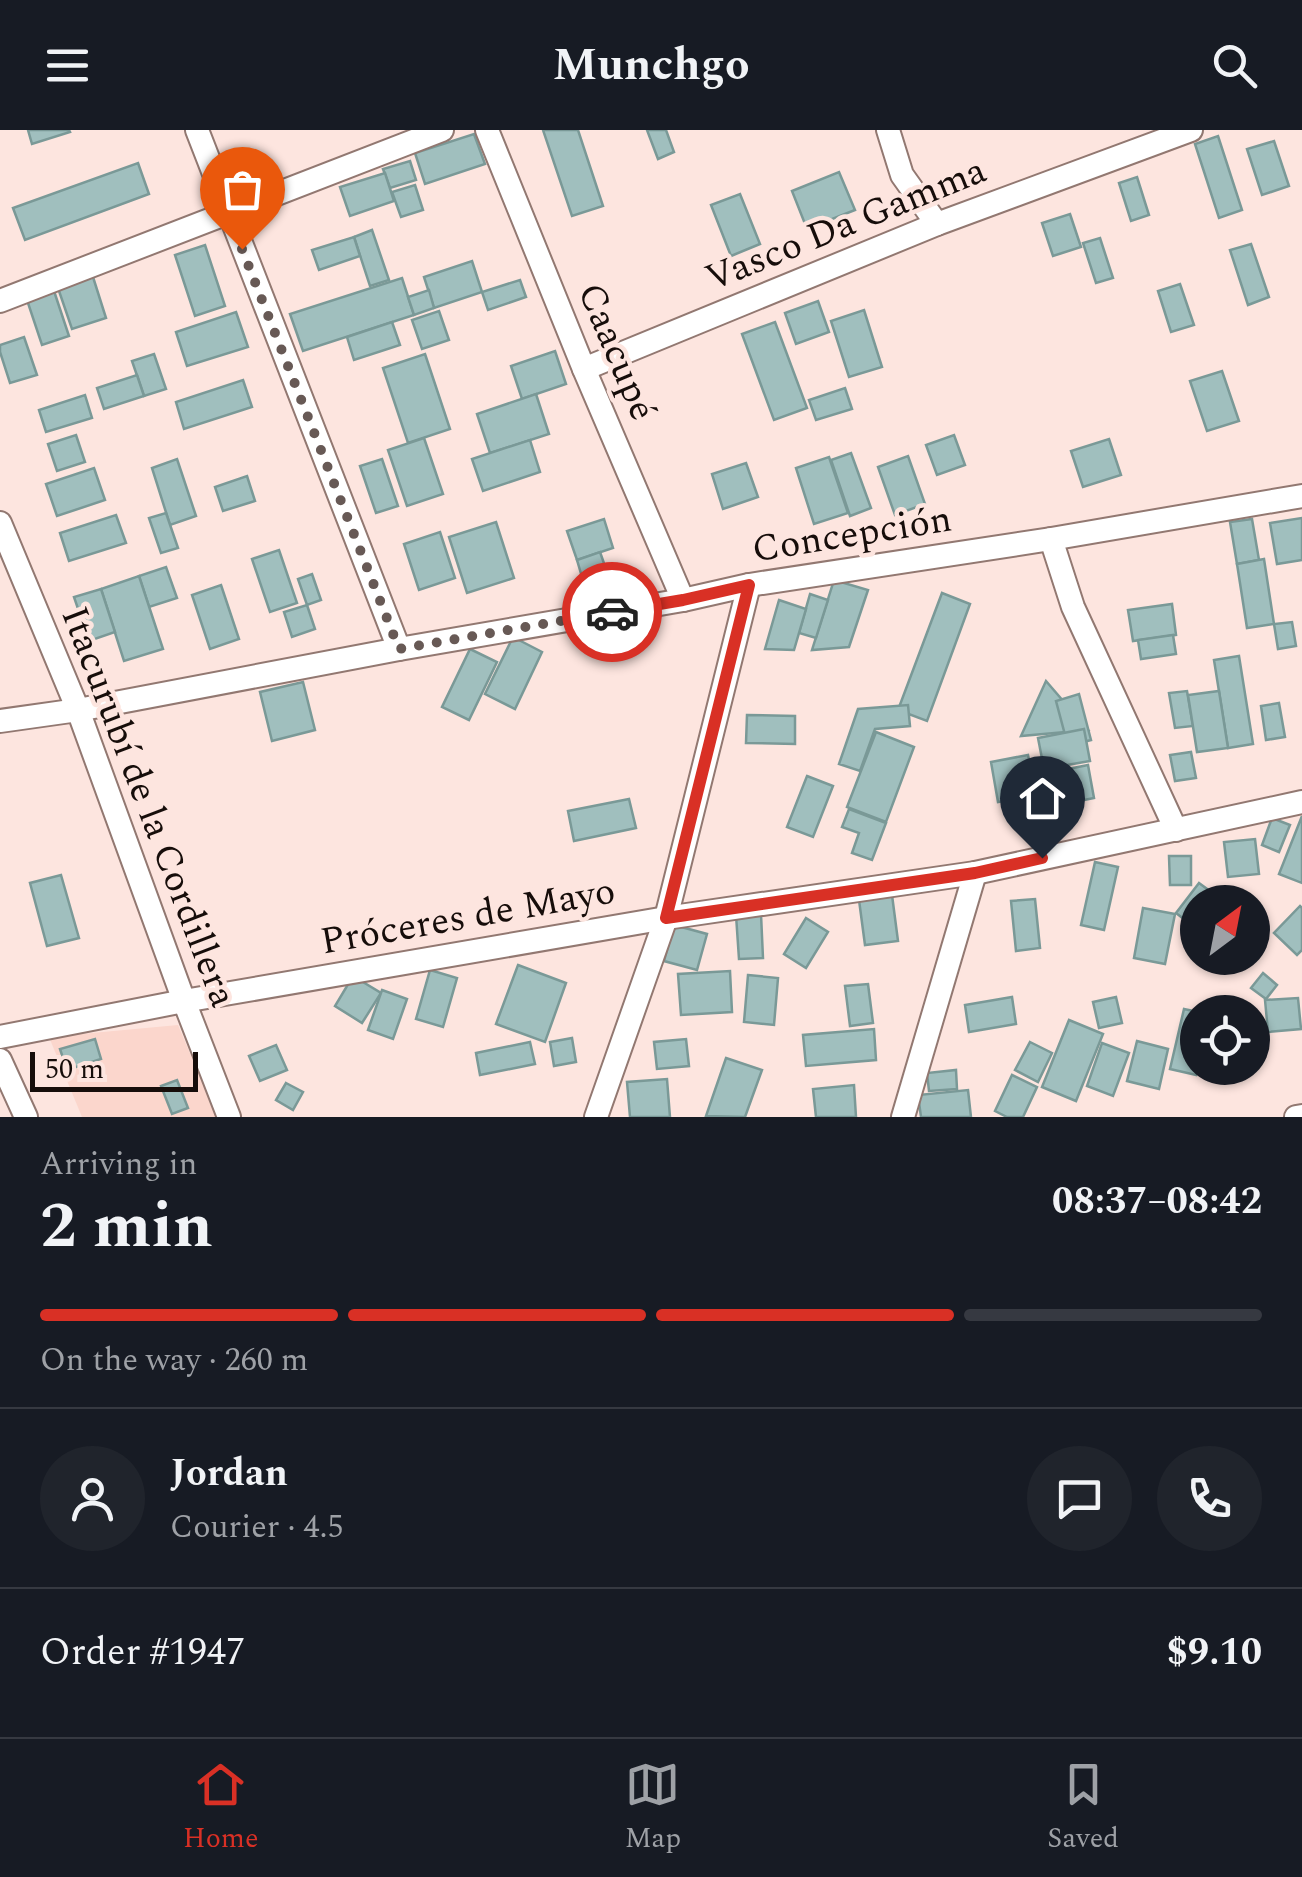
<!DOCTYPE html>
<meta charset="utf-8">
<style>
:root{--surface:#171b24;--page:#20242c;--text:#f1f3f6;--muted:#9ea1a6;--line:#363941;--accent:#d93025}
body{margin:0;font-family:Spectral,serif;background:var(--page);color:var(--text);height:100vh;display:flex;flex-direction:column;font-size:38px;white-space:nowrap}
*{box-sizing:border-box;margin:0}
p{font-size:32px;color:var(--muted)}
.icon{flex:none;width:55px;height:55px;fill:none;stroke:currentColor;stroke-width:2;stroke-linecap:round;stroke-linejoin:round}
.map{position:relative;height:987px;overflow:hidden}
.side{display:flex;flex-direction:column;background:var(--surface);flex:1}
.side>*{flex:none}
.needle{width:65px;rotate:32deg}
.controls{position:absolute;left:1180px;top:755px;display:grid;gap:20px}
.controls a{display:grid;place-items:center;width:90px;height:90px;border-radius:50%;background:var(--surface);box-shadow:0 2px 8px #0004;font-size:50px}
.scale{position:absolute;left:30px;bottom:25px;width:168px;box-sizing:border-box;padding-left:10px;border:5px solid #160d0a;border-top:0;font-size:28px;line-height:35px;white-space:nowrap;color:#160d0a;-webkit-text-stroke:8px #fde5df;paint-order:stroke}
.pin{position:absolute;display:grid;place-items:center;width:85px;height:85px;color:#fff;margin:-102px -42px;border-radius:50% 50% 50% 0;rotate:-45deg;box-shadow:0 0 10px #0007}
.pin .icon{rotate:45deg}
.courier{position:absolute;display:grid;place-items:center;width:100px;height:100px;margin:-50px;border:8px solid #d93025;border-radius:50%;background:#fff;color:#222;box-shadow:0 2px 12px #0007}
.head em{font-style:normal;font-weight:700}
.head div{display:flex;flex-direction:column-reverse}
.head{display:flex;align-items:center;justify-content:space-between;height:170px;padding:0 40px}
h1{font-size:65px;font-weight:700;line-height:75px}
.bar{display:grid;grid-template-columns:repeat(4,1fr);gap:15px 10px;align-content:center;height:120px;padding:0 40px}
.bar i{height:12px;border-radius:8px;background:var(--line)}
.bar .on{background:var(--accent)}
.bar p{grid-column:span 4}
.line{display:flex;align-items:center;gap:25px;padding:0 40px;border-top:2px solid var(--line)}
.line div{flex:1}
.round{display:grid;place-items:center;flex:none;width:105px;height:105px;border-radius:52px;background:var(--page)}
header{display:flex;justify-content:space-between;align-items:center;height:130px;padding:0 40px;background:var(--surface);font-size:45px;font-weight:700}
.tabs{display:flex;justify-content:space-around;align-items:center;height:140px;border-top:2px solid var(--line);background:var(--surface);font-size:28px;color:var(--muted)}
.tabs a{display:grid;justify-items:center;gap:5px}
.tabs .on{color:var(--accent)}
.map>svg:first-child{display:block}
.built{fill:#fbd6cc}
.building{fill:#a0bfbe;stroke:#7a9997;stroke-width:2.5}
.lines{fill:none;stroke-linecap:round;stroke-linejoin:round}
.minor-casing{stroke:#927871;stroke-width:26}
.minor{stroke:#fff;stroke-width:22}
.done{stroke:#675955;stroke-width:10;stroke-dasharray:0 18}
.route{stroke:#d93025;stroke-width:12}
.labels{text-anchor:middle;dominant-baseline:central;stroke-width:9;stroke-linejoin:round;paint-order:stroke}
.street-label{font-size:38px;fill:#160d0a;stroke:#fde5df}
</style>
<header><svg class="icon" aria-label="menu" viewBox="0 0 24 24"><path d="M4 6h16M4 12h16M4 18h16"/></svg>Munchgo<svg class="icon" aria-label="search" viewBox="0 0 24 24"><circle cx="10" cy="10" r="6"/><path d="M15 15l6 6"/></svg></header>
<div class="map">
<svg width="1302" height="987" viewBox="0 0 1302 987">
<rect width="100%" height="100%" fill="#fde5df"/>
<!-- built -->
<polygon class="built" points="178,895 217,987 82,987 49,907"/>
<!-- building -->
<g class="building">
<polygon points="28,0 69,0 70,2 32,14"/>
<polygon points="543,0 578,0 603,76 572,86"/>
<polygon points="647,0 666,0 674,22 658,29"/>
<polygon points="474,4 485,34 425,54 415,23"/>
<polygon points="1218,6 1242,80 1219,88 1195,14"/>
<polygon points="1274,11 1289,56 1262,65 1247,19"/>
<polygon points="410,31 416,50 390,58 383,39"/>
<polygon points="138,33 149,64 25,110 13,78"/>
<polygon points="839,42 855,80 807,99 792,61"/>
<polygon points="385,43 394,71 350,86 340,57"/>
<polygon points="1137,47 1149,85 1131,91 1119,53"/>
<polygon points="415,55 423,80 401,87 392,62"/>
<polygon points="740,64 760,114 731,126 711,75"/>
<polygon points="1070,84 1081,117 1053,126 1042,93"/>
<polygon points="372,100 389,150 370,156 354,107"/>
<polygon points="354,107 360,126 319,140 312,120"/>
<polygon points="1100,108 1113,148 1096,153 1083,113"/>
<polygon points="1251,114 1269,167 1248,175 1230,120"/>
<polygon points="205,115 225,176 195,186 175,125"/>
<polygon points="472,131 482,162 434,178 424,147"/>
<polygon points="93,147 106,188 72,199 58,158"/>
<polygon points="402,148 414,185 303,221 290,184"/>
<polygon points="520,150 526,167 488,180 482,162"/>
<polygon points="1180,154 1194,195 1171,202 1158,161"/>
<polygon points="53,158 69,206 42,215 26,167"/>
<polygon points="429,160 434,178 414,185 408,167"/>
<polygon points="818,171 829,202 796,214 785,183"/>
<polygon points="864,180 882,237 849,247 831,191"/>
<polygon points="439,181 449,210 422,219 412,190"/>
<polygon points="236,182 248,217 187,236 176,202"/>
<polygon points="392,192 400,215 354,230 347,207"/>
<polygon points="775,192 807,278 774,290 742,204"/>
<polygon points="24,207 37,245 10,253 0,222 0,215"/>
<polygon points="555,221 566,254 522,269 511,236"/>
<polygon points="154,224 166,259 144,266 132,231"/>
<polygon points="425,224 450,299 408,313 383,238"/>
<polygon points="1222,241 1239,291 1207,301 1190,251"/>
<polygon points="137,245 144,266 104,279 97,258"/>
<polygon points="243,250 252,277 184,299 176,272"/>
<polygon points="845,258 852,279 816,290 809,270"/>
<polygon points="536,264 549,304 490,323 477,284"/>
<polygon points="85,265 92,288 46,302 39,280"/>
<polygon points="76,305 85,332 57,341 48,314"/>
<polygon points="954,305 965,335 937,345 926,315"/>
<polygon points="424,308 443,364 407,376 388,320"/>
<polygon points="1109,309 1121,345 1083,357 1071,321"/>
<polygon points="530,310 540,342 483,361 472,329"/>
<polygon points="851,323 871,378 850,386 831,330"/>
<polygon points="908,326 925,374 895,385 878,337"/>
<polygon points="829,327 848,383 814,394 796,338"/>
<polygon points="177,329 196,386 170,395 152,338"/>
<polygon points="382,329 398,376 376,383 360,336"/>
<polygon points="746,333 758,367 723,379 712,344"/>
<polygon points="94,338 105,370 57,386 46,354"/>
<polygon points="247,346 255,371 223,381 215,357"/>
<polygon points="166,383 178,418 161,423 149,388"/>
<polygon points="116,385 126,413 69,431 60,403"/>
<polygon points="1302,388 1302,430 1277,434 1270,393"/>
<polygon points="604,389 613,418 577,430 567,401"/>
<polygon points="1252,389 1259,430 1237,434 1230,392"/>
<polygon points="496,392 514,448 467,463 449,407"/>
<polygon points="440,402 455,448 419,460 404,414"/>
<polygon points="279,420 297,473 270,482 252,429"/>
<polygon points="600,422 606,439 582,447 577,430"/>
<polygon points="1264,429 1274,494 1247,498 1237,434"/>
<polygon points="166,437 177,468 149,477 139,446"/>
<polygon points="312,444 321,470 307,475 298,449"/>
<polygon points="139,446 163,519 124,531 101,459"/>
<polygon points="834,450 868,460 849,517 812,520"/>
<polygon points="221,455 239,509 210,519 192,465"/>
<polygon points="101,459 115,502 89,511 74,467"/>
<polygon points="942,463 970,474 927,591 898,580"/>
<polygon points="810,464 828,470 816,508 799,503"/>
<polygon points="779,470 806,479 794,520 765,519"/>
<polygon points="1172,474 1176,505 1133,511 1128,480"/>
<polygon points="307,475 315,499 292,507 284,482"/>
<polygon points="1292,492 1296,516 1278,519 1274,494"/>
<polygon points="1173,505 1176,524 1141,529 1138,510"/>
<polygon points="513,507 542,522 515,579 485,564"/>
<polygon points="470,519 497,532 469,590 442,577"/>
<polygon points="1239,526 1253,614 1228,618 1214,530"/>
<polygon points="1046,551 1088,600 1021,606"/>
<polygon points="303,552 315,600 272,611 260,562"/>
<polygon points="1187,561 1193,596 1175,598 1169,563"/>
<polygon points="1219,561 1228,618 1197,622 1188,565"/>
<polygon points="1079,564 1091,610 1068,616 1056,571"/>
<polygon points="1279,573 1285,607 1266,610 1261,576"/>
<polygon points="908,575 910,596 875,599 860,641 839,634 858,579"/>
<polygon points="747,585 795,586 795,614 746,613"/>
<polygon points="1084,599 1090,631 1044,639 1038,608"/>
<polygon points="876,602 914,617 886,692 847,677"/>
<polygon points="1191,622 1196,648 1175,651 1170,625"/>
<polygon points="1028,625 1036,666 998,672 991,632"/>
<polygon points="1088,635 1094,668 1074,672 1068,639"/>
<polygon points="1063,639 1068,664 1050,667 1046,642"/>
<polygon points="807,646 833,656 813,707 787,697"/>
<polygon points="629,669 636,698 574,711 568,681"/>
<polygon points="849,679 886,693 872,730 852,723 859,703 842,697"/>
<polygon points="1302,686 1302,753 1279,744"/>
<polygon points="1272,688 1290,695 1279,722 1262,715"/>
<polygon points="1255,709 1259,744 1228,747 1224,712"/>
<polygon points="1169,726 1191,726 1191,755 1170,755"/>
<polygon points="1095,732 1118,737 1104,800 1081,795"/>
<polygon points="61,745 79,808 47,816 30,753"/>
<polygon points="1199,753 1222,770 1221,772 1198,772 1198,800 1176,783"/>
<polygon points="892,765 898,811 865,815 859,770"/>
<polygon points="1035,769 1040,818 1016,821 1011,771"/>
<polygon points="1300,776 1302,778 1302,820 1297,825 1274,803"/>
<polygon points="1143,778 1175,784 1165,834 1134,828"/>
<polygon points="761,784 763,828 739,829 736,785"/>
<polygon points="806,788 828,802 806,838 784,824"/>
<polygon points="674,795 707,804 697,840 664,831"/>
<polygon points="518,835 566,853 545,912 496,894"/>
<polygon points="430,840 457,848 443,897 416,889"/>
<polygon points="730,841 732,882 681,885 678,844"/>
<polygon points="1263,843 1277,855 1266,869 1251,858"/>
<polygon points="748,845 778,848 774,895 744,892"/>
<polygon points="353,846 381,863 362,893 335,876"/>
<polygon points="868,854 873,893 850,896 845,856"/>
<polygon points="382,860 407,869 393,909 368,900"/>
<polygon points="1012,867 1016,894 969,902 965,875"/>
<polygon points="1116,867 1122,893 1099,898 1093,872"/>
<polygon points="1298,868 1301,899 1268,902 1265,870"/>
<polygon points="1184,879 1198,882 1196,945 1170,939"/>
<polygon points="1069,890 1103,904 1076,971 1042,957"/>
<polygon points="874,899 876,930 806,936 803,905"/>
<polygon points="572,908 576,932 554,936 550,912"/>
<polygon points="95,909 101,929 67,940 60,919"/>
<polygon points="686,909 689,936 657,939 654,912"/>
<polygon points="1137,911 1168,919 1159,959 1127,951"/>
<polygon points="530,912 535,934 480,945 476,923"/>
<polygon points="1030,912 1052,923 1038,952 1015,940"/>
<polygon points="1102,913 1129,923 1113,966 1087,956"/>
<polygon points="276,915 287,940 260,951 249,926"/>
<polygon points="726,928 762,940 745,987 706,986"/>
<polygon points="956,940 957,959 929,961 927,943"/>
<polygon points="1012,945 1037,957 1023,987 1007,987 995,981"/>
<polygon points="667,949 670,987 630,987 627,952"/>
<polygon points="177,950 188,978 172,984 161,956"/>
<polygon points="286,953 303,962 293,980 276,970"/>
<polygon points="854,955 856,987 816,987 813,959"/>
<polygon points="968,960 971,987 921,987 918,965"/>
</g>
<g class="lines">
<!-- minor casing -->
<g class="minor-casing">
<g id="minor">
<polyline points="197,0 399,519"/>
<polyline points="487,0 584,239 683,470"/>
<polyline points="888,0 902,45 937,94"/>
<polyline points="0,171 442,0"/>
<polyline points="584,239 937,94 1191,0"/>
<polyline points="0,393 78,580 184,871 229,987"/>
<polyline points="1051,409 1073,477 1176,700"/>
<polyline points="0,591 78,580 399,519 683,470 749,455 1051,409 1302,366"/>
<polyline points="0,907 184,871 666,788 975,743 1302,672"/>
<polyline points="0,930 26,987"/>
<polyline points="596,987 666,788 749,455"/>
<polyline points="903,987 975,743"/>
<polyline points="1296,987 1302,986"/>
</g>
</g>
<!-- minor -->
<use href="#minor" class="minor"/>
</g>
<g class="lines">
<!-- done -->
<polyline class="done" points="242,119 399,519 612,482"/>
<!-- route -->
<polyline class="route" points="612,482 683,470 749,455 666,788 975,743 1042,728"/>
</g>
<g class="labels">
<!-- street labels -->
<g class="street-label">
<text transform="translate(846 95) rotate(-22)">Vasco Da Gamma</text>
<text transform="translate(616 222) rotate(67)">Caacupé</text>
<text transform="translate(852 405) rotate(-9)">Concepción</text>
<text transform="translate(148 677) rotate(69)">Itacurubí de la Cordillera</text>
<text transform="translate(468 787) rotate(-10)">Próceres de Mayo</text>
</g>
</g>
</svg>
<div class="controls">
<a><svg class="needle" viewBox="-14 -14 28 28"><path d="M0-13l5 13h-10z" fill="#e53935"/><path d="M0 13l5-13h-10z" fill="#9ea1a6"/></svg></a>
<a><svg class="icon" aria-label="locate" viewBox="0 0 24 24"><circle cx="12" cy="12" r="6"/><path d="M12 2v4M12 18v4M2 12h4M18 12h4"/></svg></a>
</div>
<div class="scale">50 m</div>
<div class="pin" style="left:242px;top:119px;background:#ea580c"><svg class="icon" aria-label="bag" viewBox="0 0 24 24"><path d="M5 8h14l-1 12H6zM9 8a3 3 0 0 1 6 0"/></svg></div>
<div class="pin" style="left:1042px;top:728px;background:#1f2937"><svg class="icon" aria-label="home" viewBox="0 0 24 24"><path d="M3 11l9-7 9 7M6 9v11h12V9"/></svg></div>
<div class="courier" style="left:612px;top:482px"><svg class="icon" aria-label="car" viewBox="0 0 24 24"><path d="M5 17H2v-5l4-1 3-4h7l3 4 3 1v5h-3M9 17h6M6 11h13"/><circle cx="7" cy="17" r="2"/><circle cx="17" cy="17" r="2"/></svg></div>
</div>
<section class="side">
<div class="head"><div><h1>2 min</h1><p>Arriving in</p></div><em>08:37–08:42</em></div>
<div class="bar"><i class="on"></i><i class="on"></i><i class="on"></i><i></i><p>On the way · 260 m</p></div>
<div class="line" style="height:180px"><a class="round"><svg class="icon" aria-label="person" viewBox="0 0 24 24"><circle cx="12" cy="8" r="4"/><path d="M4 21q1-7 8-7t8 7"/></svg></a><div><b>Jordan</b><p>Courier · 4.5</p></div><a class="round"><svg class="icon" aria-label="chat" viewBox="0 0 24 24"><path d="M4 5h16v11H9l-5 4z"/></svg></a><a class="round"><svg class="icon" aria-label="phone" viewBox="0 0 24 24"><path d="M5 4h4l2 5-3 2q2 4 5 5l2-3 5 2v4C11 20 4 13 5 4z"/></svg></a></div>
<div class="line" style="height:130px"><div>Order #1947</div><b>$9.10</b></div>
</section>
<nav class="tabs">
<a class="on"><svg class="icon" aria-label="home" viewBox="0 0 24 24"><path d="M3 11l9-7 9 7M6 9v11h12V9"/></svg>Home</a>
<a><svg class="icon" aria-label="map" viewBox="0 0 24 24"><path d="M3 6l6-2 6 2 6-2v14l-6 2-6-2-6 2zM9 4v14M15 6v14"/></svg>Map</a>
<a><svg class="icon" aria-label="saved" viewBox="0 0 24 24"><path d="M7 4h10v16l-5-4-5 4z"/></svg>Saved</a>
</nav>
